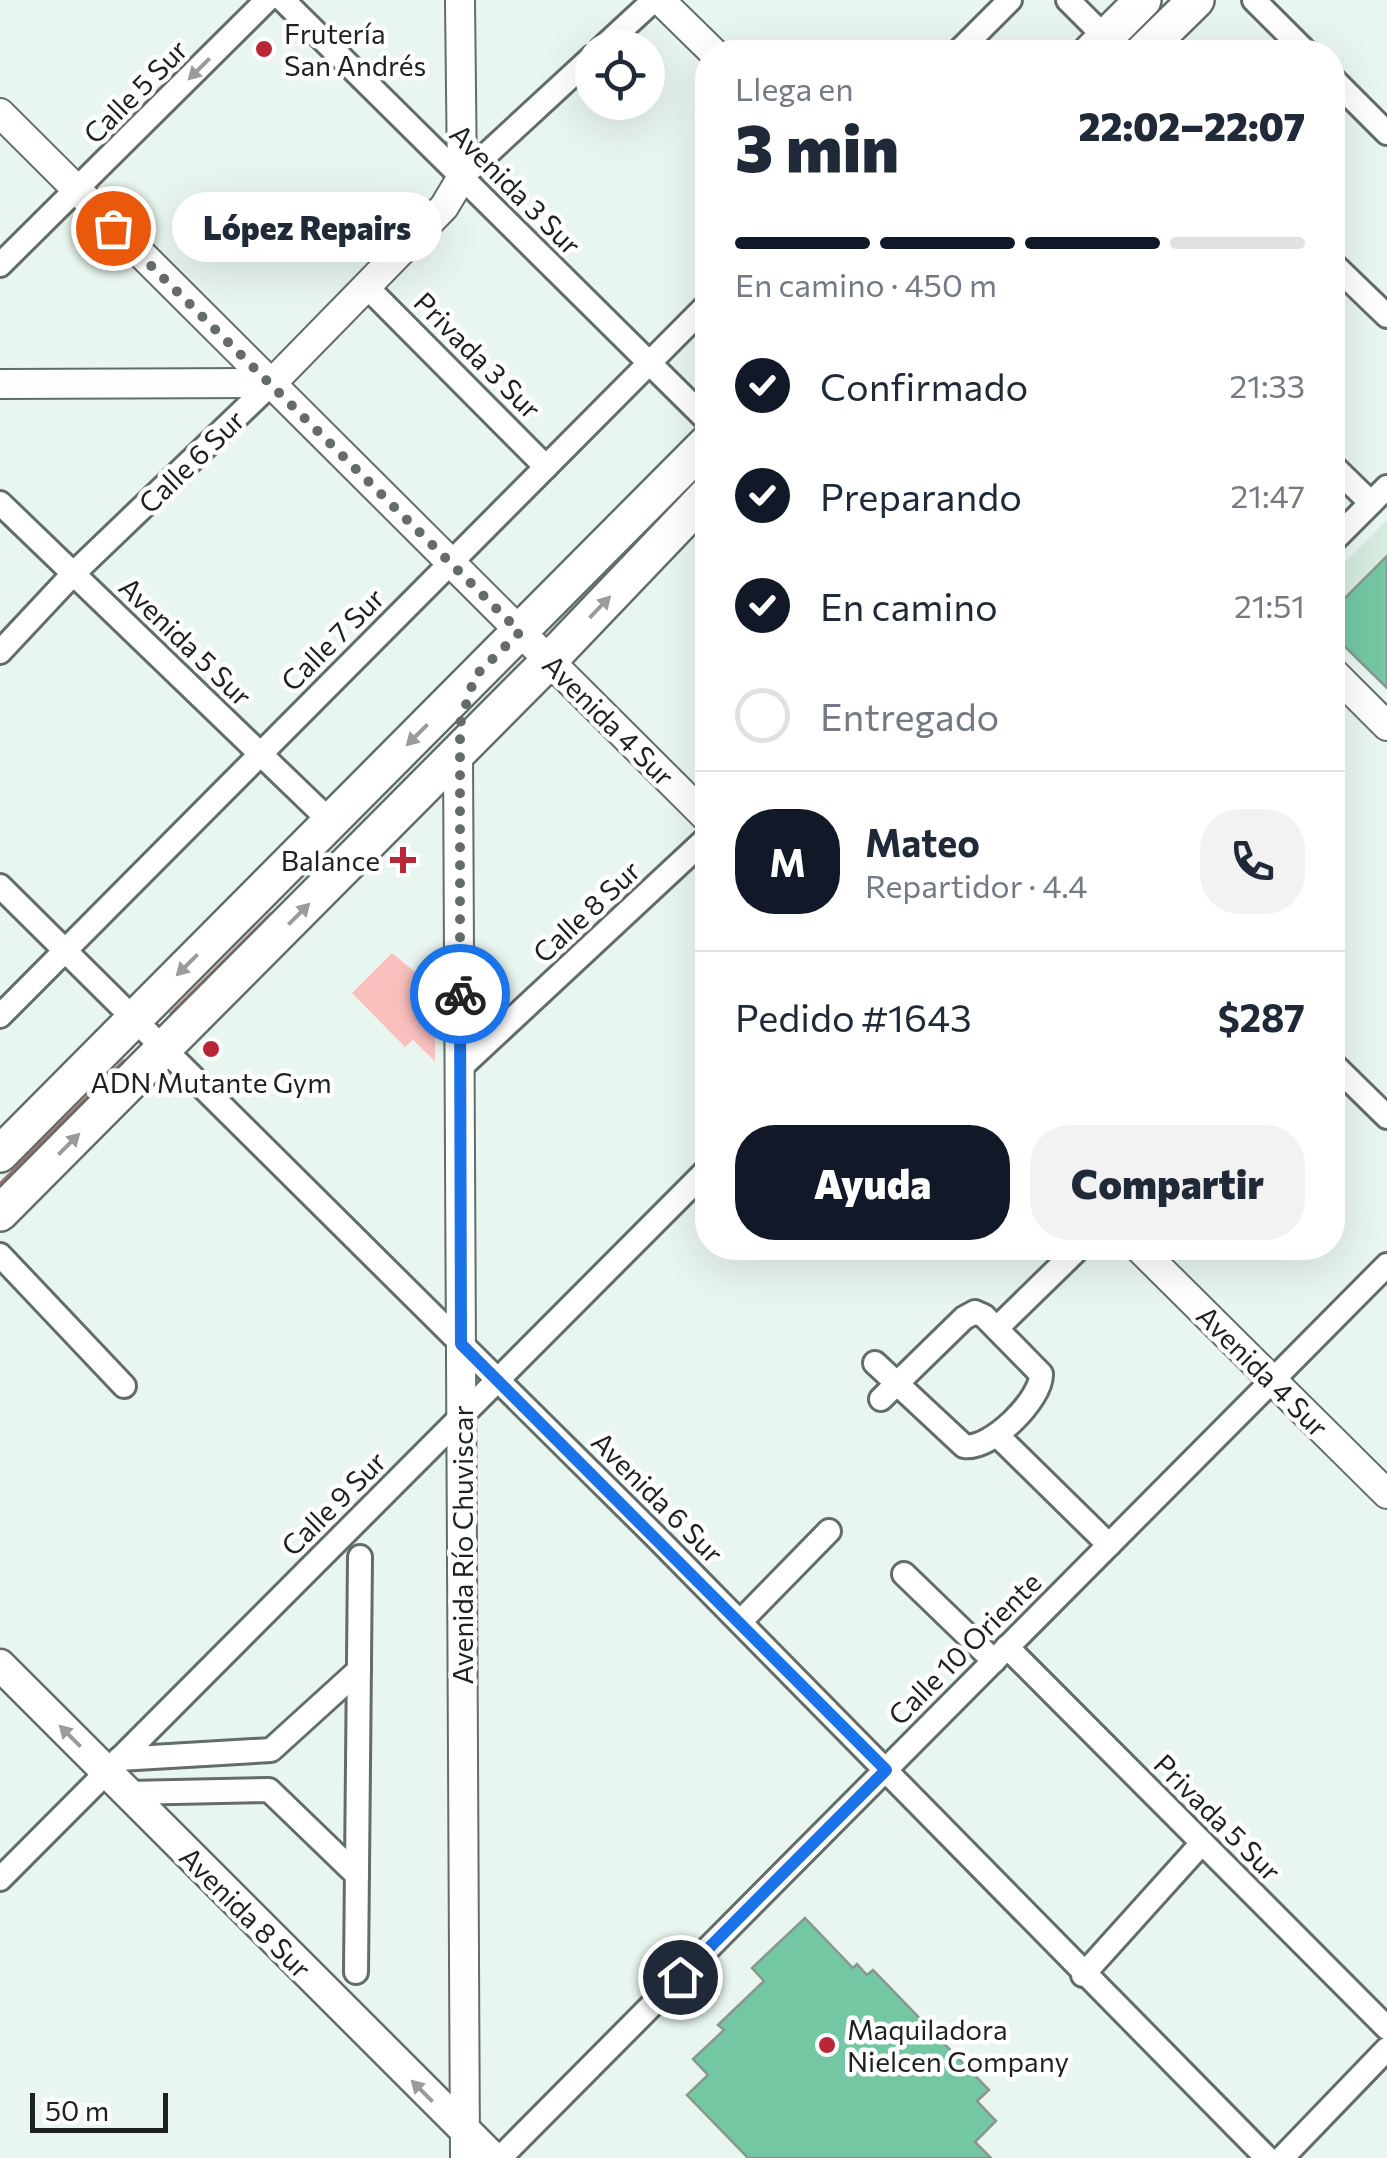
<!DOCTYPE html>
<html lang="es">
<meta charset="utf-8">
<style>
:root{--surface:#fff;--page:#f2f2f3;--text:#1f2937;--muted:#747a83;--line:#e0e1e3;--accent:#111827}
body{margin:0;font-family:Commissioner,sans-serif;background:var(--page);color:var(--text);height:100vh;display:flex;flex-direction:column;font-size:38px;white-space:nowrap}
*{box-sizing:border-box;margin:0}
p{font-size:32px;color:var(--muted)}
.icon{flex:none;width:55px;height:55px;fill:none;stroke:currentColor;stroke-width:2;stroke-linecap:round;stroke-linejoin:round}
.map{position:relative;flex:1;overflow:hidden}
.side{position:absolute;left:695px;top:40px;width:650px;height:1220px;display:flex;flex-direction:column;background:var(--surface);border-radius:40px;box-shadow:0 10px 40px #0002}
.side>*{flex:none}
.fabs{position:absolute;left:575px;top:30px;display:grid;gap:20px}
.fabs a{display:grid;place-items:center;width:90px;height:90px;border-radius:50%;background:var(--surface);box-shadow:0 10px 40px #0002;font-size:50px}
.scale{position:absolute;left:30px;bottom:25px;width:138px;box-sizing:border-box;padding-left:10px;border:5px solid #1d221f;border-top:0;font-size:28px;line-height:35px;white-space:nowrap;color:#1d221f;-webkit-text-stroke:8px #fff;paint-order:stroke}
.pin{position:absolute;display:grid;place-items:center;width:85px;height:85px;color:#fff;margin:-42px;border:5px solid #fff;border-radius:50%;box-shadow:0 2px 10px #0007}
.courier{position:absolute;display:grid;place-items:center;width:100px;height:100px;margin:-50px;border:8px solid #1a73e8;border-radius:50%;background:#fff;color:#222;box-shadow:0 2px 12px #0007}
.bubble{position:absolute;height:70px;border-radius:35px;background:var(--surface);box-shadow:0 10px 40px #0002;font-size:32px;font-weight:800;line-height:70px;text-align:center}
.overview em{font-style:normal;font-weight:800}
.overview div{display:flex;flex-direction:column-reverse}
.overview{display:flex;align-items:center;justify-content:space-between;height:170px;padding:0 40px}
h1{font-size:65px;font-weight:800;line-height:75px}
.bar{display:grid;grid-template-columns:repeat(4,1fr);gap:15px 10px;align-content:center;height:120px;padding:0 40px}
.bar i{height:12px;border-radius:8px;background:var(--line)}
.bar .current{background:var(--accent)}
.bar p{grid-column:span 4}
.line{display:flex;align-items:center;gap:25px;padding:0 40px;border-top:2px solid var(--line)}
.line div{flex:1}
.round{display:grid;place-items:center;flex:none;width:105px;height:105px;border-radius:40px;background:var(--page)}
ol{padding:0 40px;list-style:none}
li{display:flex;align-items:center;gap:30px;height:110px}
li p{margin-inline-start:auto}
li .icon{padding:10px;border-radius:50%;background:var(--accent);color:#fff;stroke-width:4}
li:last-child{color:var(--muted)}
li i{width:55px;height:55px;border:5px solid var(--line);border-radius:50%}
.action{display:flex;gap:20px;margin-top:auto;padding:20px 40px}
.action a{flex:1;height:115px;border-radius:40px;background:var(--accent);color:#fff;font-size:40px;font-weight:800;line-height:115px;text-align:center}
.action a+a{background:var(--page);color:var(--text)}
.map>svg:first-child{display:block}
.built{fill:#d6ece1}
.green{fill:#f9bfbd}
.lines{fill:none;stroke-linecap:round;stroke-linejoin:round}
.stream{stroke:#a6706e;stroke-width:5}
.building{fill:#74c7a3;stroke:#89958f;stroke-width:2.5}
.minor-casing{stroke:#626d68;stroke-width:28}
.tertiary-casing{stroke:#626d68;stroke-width:32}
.secondary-casing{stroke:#626d68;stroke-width:35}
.primary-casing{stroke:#626d68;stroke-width:40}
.minor{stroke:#fff;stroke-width:22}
.tertiary{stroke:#fff;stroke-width:28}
.secondary{stroke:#fff;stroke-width:30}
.primary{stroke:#fff;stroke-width:35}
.oneway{fill:#999c9a}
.done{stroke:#646c68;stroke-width:10;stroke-dasharray:0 18}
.route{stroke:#1a73e8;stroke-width:12}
.poi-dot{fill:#b92737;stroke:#fff;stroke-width:4}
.labels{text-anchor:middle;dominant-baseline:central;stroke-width:9;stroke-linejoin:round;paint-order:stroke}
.poi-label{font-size:28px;fill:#1d221f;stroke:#fff;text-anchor:start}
.street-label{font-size:28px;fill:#1d221f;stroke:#fff}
</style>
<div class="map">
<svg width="1387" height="2158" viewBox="0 0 1387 2158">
<rect width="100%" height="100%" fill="#e9f6ef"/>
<!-- built -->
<polygon class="built" points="1387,520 1387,688 1333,634 1332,575"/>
<!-- green -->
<polygon class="green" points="392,953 416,973 436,972 435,1061 413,1040 405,1047 352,993"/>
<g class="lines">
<!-- stream -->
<g class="stream">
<polyline points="172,1014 271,915"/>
<polyline points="0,1185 124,1062"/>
</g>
</g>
<!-- building -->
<g class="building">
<polygon points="1387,556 1387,688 1332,634 1332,611"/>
<polygon points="805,1918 853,1968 857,1964 867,1975 873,1970 989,2090 977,2101 996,2121 975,2142 991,2158 748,2158 687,2095 708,2075 693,2059 724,2030 718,2025 764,1981 752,1968"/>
</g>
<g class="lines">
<!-- minor casing -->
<g class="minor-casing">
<g id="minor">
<polyline points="283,0 708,421"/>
<polyline points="1068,0 1106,38"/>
<polyline points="1254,0 1306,52"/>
<polyline points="602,48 654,0"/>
<polyline points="958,52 1010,0"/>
<polyline points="1332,78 1387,133"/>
<polyline points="462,177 592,57"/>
<polyline points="1332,263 1387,316"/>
<polyline points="0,265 267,0"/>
<polyline points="366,286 546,467"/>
<polyline points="1332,465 1371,503"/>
<polyline points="0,503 331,822"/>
<polyline points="1332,542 1387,487"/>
<polyline points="0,652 73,574 272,383"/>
<polyline points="0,886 657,1538 1267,2158"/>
<polyline points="0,1016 708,304"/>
<polyline points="1332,1063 1387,1117"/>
<polyline points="460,1068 708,837"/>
<polyline points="0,1255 124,1386"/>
<polyline points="997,1328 1079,1248"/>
<path d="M875 1363 964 1446C990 1451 1042 1399 1041 1374L984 1316 975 1312 964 1318 881 1399"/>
<polyline points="997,1435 1109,1545"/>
<polyline points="904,1574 994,1661"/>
<polyline points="740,1622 829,1531"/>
<polyline points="1007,1647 1387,2028"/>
<polyline points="119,1759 271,1750 359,1670"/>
<polyline points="128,1793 269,1790 357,1875"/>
<polyline points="0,1879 708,1169"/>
<polyline points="356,1972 360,1557"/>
<polyline points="1083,1975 1202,1843"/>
<polyline points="500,2158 1387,1265"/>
<polyline points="1282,2158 1387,2049"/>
</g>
</g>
<!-- tertiary casing -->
<g class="tertiary-casing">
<g id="tertiary">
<polyline points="660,0 713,52"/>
<polyline points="0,113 708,819"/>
<polyline points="0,384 272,383 444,207 462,177 460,0"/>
<polyline points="1332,671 1387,726"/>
<polyline points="458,753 465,2158"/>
<polyline points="1139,1248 1387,1494"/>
</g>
</g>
<!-- secondary casing -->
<g class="secondary-casing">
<polyline id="secondary" points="0,1665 493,2158"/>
</g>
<!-- primary casing -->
<g class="primary-casing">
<g id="primary">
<polyline points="1091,52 1143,0"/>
<polyline points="1143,52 1196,0"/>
<polyline points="0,1154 708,442"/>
<polyline points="0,1213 541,669 708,494"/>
</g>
</g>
<!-- minor -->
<use href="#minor" class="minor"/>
<!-- tertiary -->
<use href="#tertiary" class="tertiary"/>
<!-- secondary -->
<use href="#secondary" class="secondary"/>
<!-- primary -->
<use href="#primary" class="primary"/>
</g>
<!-- one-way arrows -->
<defs><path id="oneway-solid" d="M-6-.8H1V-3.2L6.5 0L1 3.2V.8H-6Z" transform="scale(2.5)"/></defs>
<g class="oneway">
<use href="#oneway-solid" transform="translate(199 69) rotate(135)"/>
<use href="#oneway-solid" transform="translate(600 607) rotate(-46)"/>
<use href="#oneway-solid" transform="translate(417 735) rotate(135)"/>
<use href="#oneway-solid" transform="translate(299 914) rotate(-45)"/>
<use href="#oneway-solid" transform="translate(187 965) rotate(135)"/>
<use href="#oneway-solid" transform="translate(69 1144) rotate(-45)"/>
<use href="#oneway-solid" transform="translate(70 1736) rotate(-135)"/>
<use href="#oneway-solid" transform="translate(422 2091) rotate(-135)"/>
</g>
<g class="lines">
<!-- done -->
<polyline class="done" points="113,228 520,632 475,676 460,724 460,994"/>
<!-- route -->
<polyline class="route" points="460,994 461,1344 886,1770 680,1977"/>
</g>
<!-- markers -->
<g class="poi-dot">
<circle cx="264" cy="49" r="10"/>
<path d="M398 845h10v10h10v10h-10v10h-10v-10h-10v-10h10z"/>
<circle cx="211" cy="1049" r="10"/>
<circle cx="827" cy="2045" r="10"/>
</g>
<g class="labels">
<!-- poi labels -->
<g class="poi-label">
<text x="284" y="33">Frutería<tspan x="284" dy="32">San Andrés</tspan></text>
<text x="380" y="860" text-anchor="end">Balance</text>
<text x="211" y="1082" text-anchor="middle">ADN Mutante Gym</text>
<text x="847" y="2029">Maquiladora<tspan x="847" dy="32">Nielcen Company</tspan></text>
</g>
<!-- street labels -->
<g class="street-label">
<text transform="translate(135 91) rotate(-45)">Calle 5 Sur</text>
<text transform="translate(516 189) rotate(45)">Avenida 3 Sur</text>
<text transform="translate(478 355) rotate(45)">Privada 3 Sur</text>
<text transform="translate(191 461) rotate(-44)">Calle 6 Sur</text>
<text transform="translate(332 639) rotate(-45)">Calle 7 Sur</text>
<text transform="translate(186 641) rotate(44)">Avenida 5 Sur</text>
<text transform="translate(609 720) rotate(45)">Avenida 4 Sur</text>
<text transform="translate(586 911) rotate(-43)">Calle 8 Sur</text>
<text transform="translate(1263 1371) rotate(45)">Avenida 4 Sur</text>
<text transform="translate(658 1497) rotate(45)">Avenida 6 Sur</text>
<text transform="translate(333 1503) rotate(-45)">Calle 9 Sur</text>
<text transform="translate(462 1545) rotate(-90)">Avenida Río Chuviscar</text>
<text transform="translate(964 1648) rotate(-45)">Calle 10 Oriente</text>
<text transform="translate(1218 1817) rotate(45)">Privada 5 Sur</text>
<text transform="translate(246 1912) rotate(45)">Avenida 8 Sur</text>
</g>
</g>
</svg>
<div class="fabs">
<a><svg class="icon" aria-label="locate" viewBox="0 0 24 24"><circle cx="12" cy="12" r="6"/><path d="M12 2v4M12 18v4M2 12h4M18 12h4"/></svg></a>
</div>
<div class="scale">50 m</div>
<div class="pin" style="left:113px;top:228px;background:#ea580c"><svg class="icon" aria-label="bag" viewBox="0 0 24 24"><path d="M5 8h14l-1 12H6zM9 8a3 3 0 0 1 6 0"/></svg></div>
<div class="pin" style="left:680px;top:1977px;background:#1f2937"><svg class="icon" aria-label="home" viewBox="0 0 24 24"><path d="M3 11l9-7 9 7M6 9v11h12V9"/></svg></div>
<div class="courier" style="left:460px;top:994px"><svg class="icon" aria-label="bike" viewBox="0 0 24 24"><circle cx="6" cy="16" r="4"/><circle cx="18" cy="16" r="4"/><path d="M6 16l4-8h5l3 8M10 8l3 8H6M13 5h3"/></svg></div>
<div class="bubble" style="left:172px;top:192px;width:270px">López Repairs</div>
<section class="side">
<div class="overview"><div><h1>3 min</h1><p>Llega en</p></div><em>22:02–22:07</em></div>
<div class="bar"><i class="current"></i><i class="current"></i><i class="current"></i><i></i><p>En camino · 450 m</p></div>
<ol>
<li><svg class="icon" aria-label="check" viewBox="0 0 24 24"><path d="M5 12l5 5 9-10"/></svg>Confirmado<p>21:33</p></li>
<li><svg class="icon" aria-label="check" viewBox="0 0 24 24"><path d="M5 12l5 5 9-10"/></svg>Preparando<p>21:47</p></li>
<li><svg class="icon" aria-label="check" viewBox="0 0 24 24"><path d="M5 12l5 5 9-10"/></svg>En camino<p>21:51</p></li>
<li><i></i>Entregado</li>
</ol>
<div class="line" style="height:180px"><b class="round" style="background:var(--accent);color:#fff">M</b><div><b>Mateo</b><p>Repartidor · 4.4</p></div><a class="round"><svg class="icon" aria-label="phone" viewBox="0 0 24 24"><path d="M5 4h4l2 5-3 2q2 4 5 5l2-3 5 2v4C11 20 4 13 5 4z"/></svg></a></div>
<div class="line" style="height:130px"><div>Pedido #1643</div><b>$287</b></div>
<div class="action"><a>Ayuda</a><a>Compartir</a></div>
</section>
</div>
